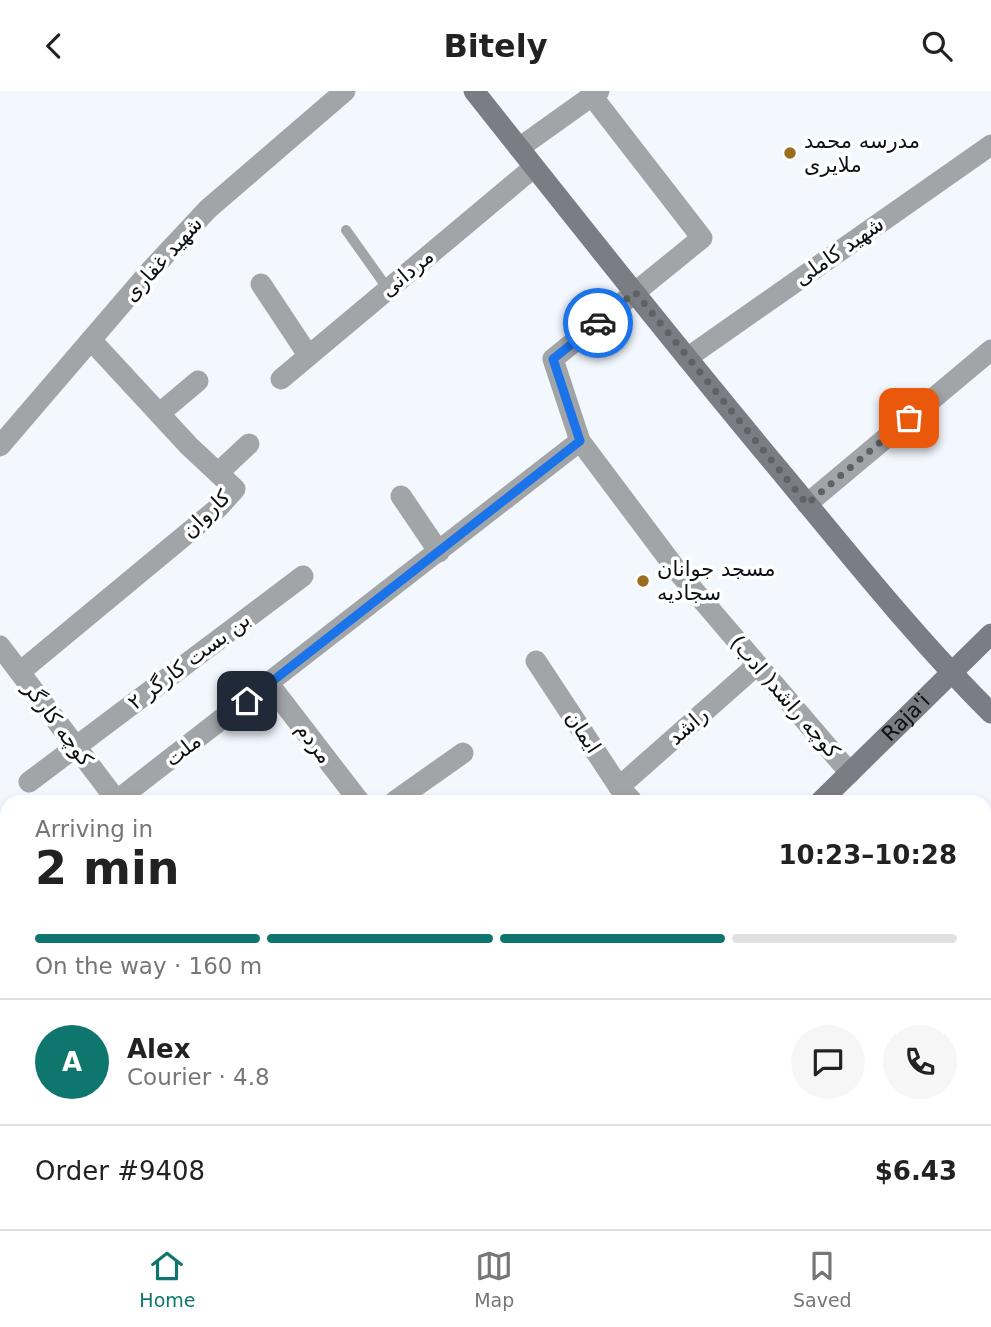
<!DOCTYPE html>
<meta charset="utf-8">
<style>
:root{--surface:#fff;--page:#f6f6f6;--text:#222;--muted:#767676;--line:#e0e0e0;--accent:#0f766e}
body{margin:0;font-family:"DejaVu Sans","Noto Naskh Arabic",sans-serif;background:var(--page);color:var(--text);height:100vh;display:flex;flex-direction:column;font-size:26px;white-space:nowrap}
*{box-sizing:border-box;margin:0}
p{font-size:23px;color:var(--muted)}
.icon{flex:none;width:38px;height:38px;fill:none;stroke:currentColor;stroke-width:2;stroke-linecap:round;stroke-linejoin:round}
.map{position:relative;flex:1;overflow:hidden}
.sheet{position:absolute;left:0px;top:704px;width:992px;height:436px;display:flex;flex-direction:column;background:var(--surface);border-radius:21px 21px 0 0;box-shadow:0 4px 10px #0003}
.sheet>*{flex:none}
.pin{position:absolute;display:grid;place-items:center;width:60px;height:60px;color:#fff;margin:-30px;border-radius:14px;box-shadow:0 4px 10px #0006}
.courier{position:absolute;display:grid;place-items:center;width:70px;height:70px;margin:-35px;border:5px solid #1a73e8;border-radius:50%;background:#fff;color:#222;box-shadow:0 2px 9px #0007}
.summary em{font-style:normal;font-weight:800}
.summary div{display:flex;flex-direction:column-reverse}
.summary{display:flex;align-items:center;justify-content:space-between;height:119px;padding:0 35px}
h1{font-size:46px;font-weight:800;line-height:52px}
.bar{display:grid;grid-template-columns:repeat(4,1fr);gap:10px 7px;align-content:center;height:84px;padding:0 35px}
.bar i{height:9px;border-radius:5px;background:var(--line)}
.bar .current{background:var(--accent)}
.bar p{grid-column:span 4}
.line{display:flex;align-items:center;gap:18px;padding:0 35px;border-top:2px solid var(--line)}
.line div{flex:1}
.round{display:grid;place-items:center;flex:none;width:74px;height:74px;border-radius:37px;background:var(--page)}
header{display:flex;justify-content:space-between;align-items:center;height:91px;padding:0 35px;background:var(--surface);font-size:32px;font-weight:800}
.menu{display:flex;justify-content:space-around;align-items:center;height:98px;border-top:2px solid var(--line);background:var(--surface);font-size:19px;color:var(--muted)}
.menu a{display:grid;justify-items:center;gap:4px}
.menu .current{color:var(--accent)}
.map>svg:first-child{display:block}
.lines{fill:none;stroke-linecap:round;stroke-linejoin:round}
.lane{stroke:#a2a5a8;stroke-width:10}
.street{stroke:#a2a5a8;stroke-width:21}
.secondary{stroke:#7a7d83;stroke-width:21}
.done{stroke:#5e6165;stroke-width:7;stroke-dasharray:0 12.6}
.route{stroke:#1a73e8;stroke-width:9}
.poi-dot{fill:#9a6e1c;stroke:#fff;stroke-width:2.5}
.labels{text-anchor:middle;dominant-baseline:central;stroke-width:7;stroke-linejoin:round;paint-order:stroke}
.poi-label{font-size:21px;fill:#0d0f12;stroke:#fff;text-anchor:start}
.street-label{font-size:21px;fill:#0d0f12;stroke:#fff}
</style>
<header><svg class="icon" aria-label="back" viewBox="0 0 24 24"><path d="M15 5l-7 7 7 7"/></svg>Bitely<svg class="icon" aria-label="search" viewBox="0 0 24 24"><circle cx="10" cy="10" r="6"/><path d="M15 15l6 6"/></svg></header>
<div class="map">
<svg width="991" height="1138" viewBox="0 0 991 1138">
<rect width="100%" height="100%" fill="#f3f8ff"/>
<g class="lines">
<!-- lane -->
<polyline class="lane" points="346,139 388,198"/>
<!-- street -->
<g class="street">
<polyline points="592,5 702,147 553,268 580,350 679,482 850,682"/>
<polyline points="519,57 599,0"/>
<polyline points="261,193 308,264"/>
<polyline points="687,267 991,54"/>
<polyline points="281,288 533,77"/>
<polyline points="160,322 198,290"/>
<polyline points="0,355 150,180 208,118 345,0"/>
<polyline points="218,382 249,353"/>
<polyline points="401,405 439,461"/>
<polyline points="807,413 991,259"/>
<polyline points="0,555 117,710"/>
<polyline points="536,570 619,696 632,710"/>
<polyline points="20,581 218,417 235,398 189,355 91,249"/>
<polyline points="269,593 359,710"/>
<polyline points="29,691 303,485"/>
<polyline points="619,696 757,574"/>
<polyline points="116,710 580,350"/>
<polyline points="395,710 463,662"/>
<polyline points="0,909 7,917"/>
<polyline points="985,933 991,939"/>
<polyline points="0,1116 7,1123"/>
<polyline points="16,1132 22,1138"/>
<polyline points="542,1132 552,1138"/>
<polyline points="821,1132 827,1138"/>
<polyline points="91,1138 98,1132"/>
</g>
<!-- secondary -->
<g class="secondary">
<path d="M474 0C577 130 680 260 786 387 852 467 918 549 991 622"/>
<path id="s1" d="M821 710 991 543"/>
<polyline points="985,1076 991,1070"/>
<polyline points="985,1120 991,1114"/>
<polyline points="395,1138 401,1132"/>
<polyline points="929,1138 935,1132"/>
<polyline points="969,1138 975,1132"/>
</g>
</g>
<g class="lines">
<!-- done -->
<polyline class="done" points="598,232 635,201 807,413 909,327"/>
<!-- route -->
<polyline class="route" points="247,610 580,350 553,268 598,232"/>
</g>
<!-- markers -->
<g class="poi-dot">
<circle cx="790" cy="62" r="7"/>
<circle cx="643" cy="490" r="7"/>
</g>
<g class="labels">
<!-- poi labels -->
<g class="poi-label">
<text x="804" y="50">مدرسه محمد<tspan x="804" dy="24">ملایری</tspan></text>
<text x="657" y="478">مسجد جوانان<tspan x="657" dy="24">سجادیه</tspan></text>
</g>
<!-- street labels -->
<g class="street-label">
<text transform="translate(839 160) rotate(-35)">شهید کاملی</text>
<text transform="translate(163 168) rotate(-48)">شهید غفاری</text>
<text transform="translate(407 182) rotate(-40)">مردانی</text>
<text transform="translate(206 423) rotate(-44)">کاروان</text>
<text transform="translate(189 570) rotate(-37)">بن بست کارگر ۲</text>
<text transform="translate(785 606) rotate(49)">کوچه راشد( ادب)</text>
<text stroke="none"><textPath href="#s1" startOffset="119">Raja'i</textPath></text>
<text transform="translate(58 633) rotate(53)">کوچه کارگر</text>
<text transform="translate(688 635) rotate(-41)">راشد</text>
<text transform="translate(583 641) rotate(57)">ایمان</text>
<text transform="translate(314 652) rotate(53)">مردم</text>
<text transform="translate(183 659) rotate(-38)">ملت</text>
</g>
</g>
</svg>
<div class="pin" style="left:909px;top:327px;background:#ea580c"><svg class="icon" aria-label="bag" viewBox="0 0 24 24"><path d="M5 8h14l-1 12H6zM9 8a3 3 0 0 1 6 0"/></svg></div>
<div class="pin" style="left:247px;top:610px;background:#1f2937"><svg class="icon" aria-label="home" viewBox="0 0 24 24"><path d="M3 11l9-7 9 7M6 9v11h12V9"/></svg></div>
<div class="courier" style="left:598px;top:232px"><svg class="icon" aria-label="car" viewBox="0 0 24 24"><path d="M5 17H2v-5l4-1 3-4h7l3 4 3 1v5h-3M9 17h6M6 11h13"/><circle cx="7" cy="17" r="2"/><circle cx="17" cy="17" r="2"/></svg></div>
<section class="sheet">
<div class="summary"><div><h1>2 min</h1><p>Arriving in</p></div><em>10:23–10:28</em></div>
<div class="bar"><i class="current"></i><i class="current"></i><i class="current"></i><i></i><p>On the way · 160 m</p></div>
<div class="line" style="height:126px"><b class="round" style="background:var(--accent);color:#fff">A</b><div><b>Alex</b><p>Courier · 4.8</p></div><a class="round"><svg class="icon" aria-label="chat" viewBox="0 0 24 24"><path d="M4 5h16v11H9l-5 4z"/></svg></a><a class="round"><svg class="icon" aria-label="phone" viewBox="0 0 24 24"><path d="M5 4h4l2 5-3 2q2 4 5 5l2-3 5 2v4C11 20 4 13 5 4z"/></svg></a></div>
<div class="line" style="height:91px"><div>Order #9408</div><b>$6.43</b></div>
</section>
</div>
<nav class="menu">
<a class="current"><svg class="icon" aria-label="home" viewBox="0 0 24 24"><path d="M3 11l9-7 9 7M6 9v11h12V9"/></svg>Home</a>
<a><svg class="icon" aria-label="map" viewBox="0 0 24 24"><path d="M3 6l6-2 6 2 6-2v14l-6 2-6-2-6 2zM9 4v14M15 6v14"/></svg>Map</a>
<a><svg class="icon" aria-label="saved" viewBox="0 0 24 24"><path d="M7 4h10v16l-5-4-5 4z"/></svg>Saved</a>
</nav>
